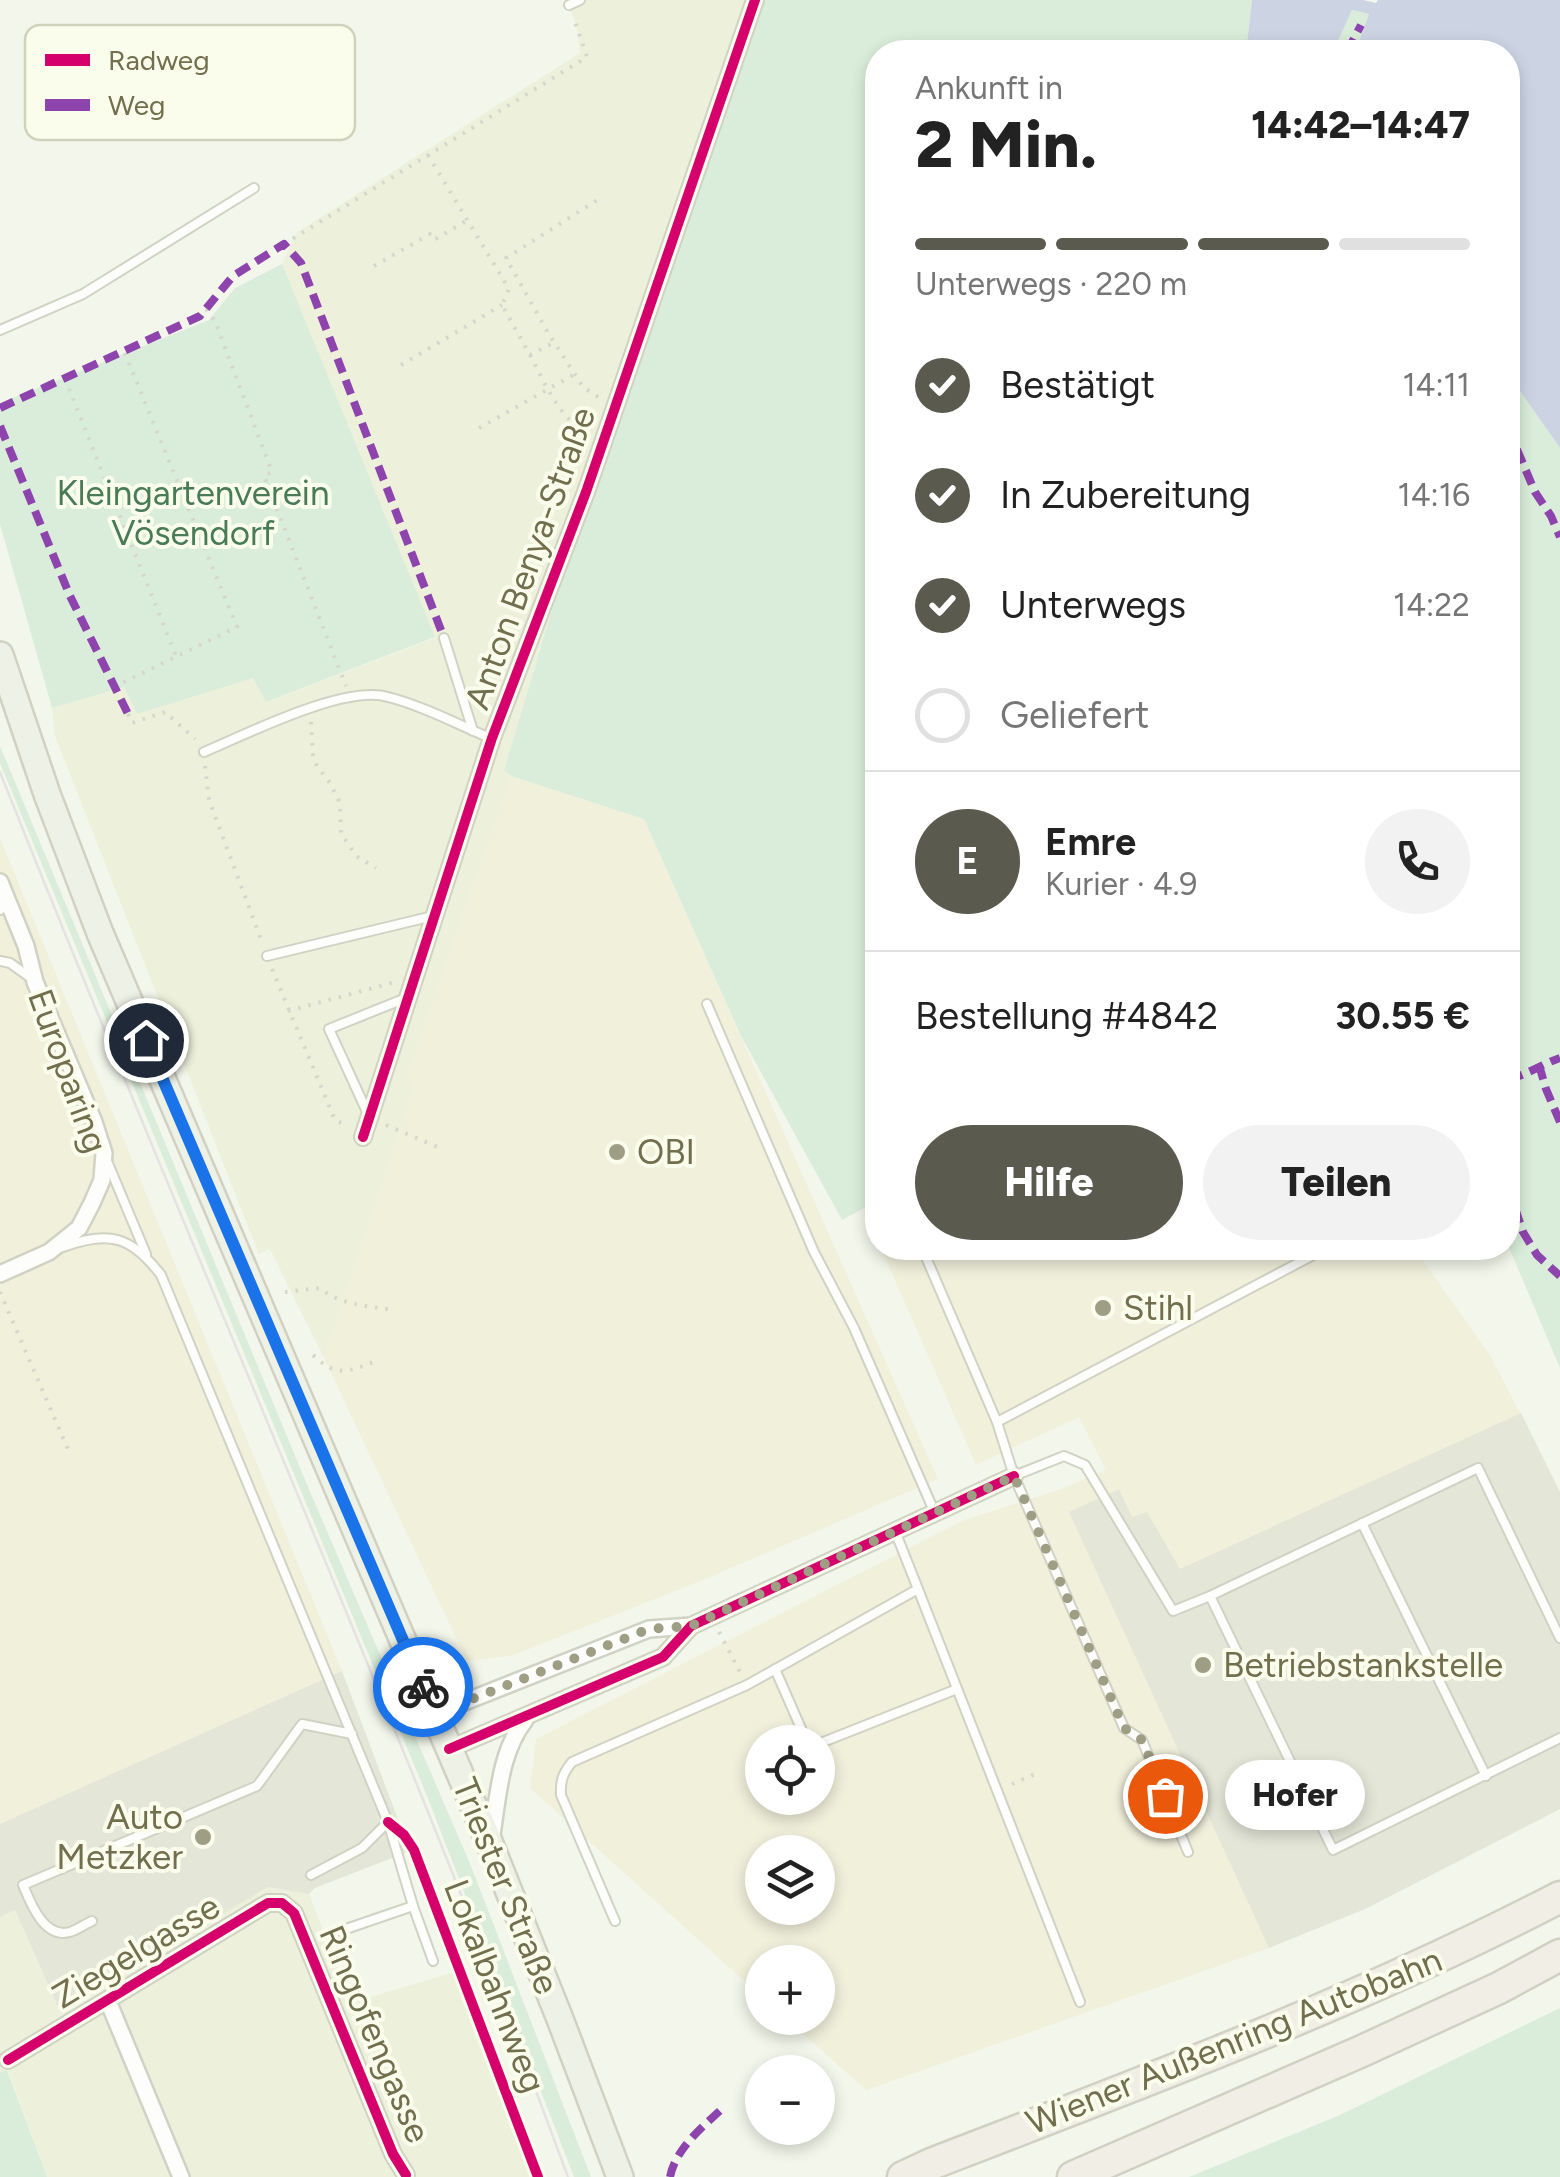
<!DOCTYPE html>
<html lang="de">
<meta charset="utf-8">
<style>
:root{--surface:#fff;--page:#f2f2f2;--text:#222;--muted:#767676;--line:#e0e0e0;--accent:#5a5a4e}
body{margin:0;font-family:Figtree,sans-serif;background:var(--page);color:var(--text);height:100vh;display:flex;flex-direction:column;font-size:38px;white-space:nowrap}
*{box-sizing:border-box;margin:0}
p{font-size:32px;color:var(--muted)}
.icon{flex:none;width:55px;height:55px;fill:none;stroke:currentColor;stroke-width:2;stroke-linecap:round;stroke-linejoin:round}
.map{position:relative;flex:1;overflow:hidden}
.sheet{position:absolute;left:865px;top:40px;width:655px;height:1220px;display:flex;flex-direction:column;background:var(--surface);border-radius:40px;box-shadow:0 5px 15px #0003}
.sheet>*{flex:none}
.buttons{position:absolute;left:745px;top:1725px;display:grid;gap:20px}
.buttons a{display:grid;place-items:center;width:90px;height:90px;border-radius:50%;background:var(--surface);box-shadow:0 5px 15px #0003;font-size:50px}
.pin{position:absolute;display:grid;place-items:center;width:85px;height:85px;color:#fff;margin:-42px;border:5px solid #fff;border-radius:50%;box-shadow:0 2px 10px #0007}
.courier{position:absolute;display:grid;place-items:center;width:100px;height:100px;margin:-50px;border:8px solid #1a73e8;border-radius:50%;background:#fff;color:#222;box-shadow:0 2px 12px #0007}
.bubble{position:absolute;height:70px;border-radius:35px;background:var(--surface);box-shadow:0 5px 15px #0003;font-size:32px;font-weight:800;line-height:70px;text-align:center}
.summary em{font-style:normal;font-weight:800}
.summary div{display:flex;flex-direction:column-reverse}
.summary{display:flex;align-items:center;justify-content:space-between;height:170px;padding:0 50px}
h1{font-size:65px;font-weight:800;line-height:75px}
.bar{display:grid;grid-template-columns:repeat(4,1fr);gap:15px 10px;align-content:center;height:120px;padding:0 50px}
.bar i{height:12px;border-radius:8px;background:var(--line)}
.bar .selected{background:var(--accent)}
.bar p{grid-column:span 4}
.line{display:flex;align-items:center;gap:25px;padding:0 50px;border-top:2px solid var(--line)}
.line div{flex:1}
.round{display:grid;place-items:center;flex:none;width:105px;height:105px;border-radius:52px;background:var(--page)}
ol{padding:0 50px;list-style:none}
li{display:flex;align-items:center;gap:30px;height:110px}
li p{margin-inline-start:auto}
li .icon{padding:10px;border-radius:50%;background:var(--accent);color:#fff;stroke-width:4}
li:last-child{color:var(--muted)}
li i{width:55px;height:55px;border:5px solid var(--line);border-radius:50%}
.cta{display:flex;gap:20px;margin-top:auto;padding:20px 50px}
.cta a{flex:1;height:115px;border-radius:60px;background:var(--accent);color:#fff;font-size:40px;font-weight:800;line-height:115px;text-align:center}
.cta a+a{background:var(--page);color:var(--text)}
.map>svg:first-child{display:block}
.residential{fill:#edf0db}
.commercial{fill:#f1f0db;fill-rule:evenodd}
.industrial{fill:#e4e6d8}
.green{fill:#daedda}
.water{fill:#ccd4e4}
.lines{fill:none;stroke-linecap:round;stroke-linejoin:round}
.lane-casing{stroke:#d0d2c4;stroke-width:12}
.street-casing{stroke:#d0d2c4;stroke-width:20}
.primary-casing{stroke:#d1d1c3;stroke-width:30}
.highway-casing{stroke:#d1d1c3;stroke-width:35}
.path{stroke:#d6d6cb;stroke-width:4;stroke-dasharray:2.5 8;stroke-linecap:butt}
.lane{stroke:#fdfefc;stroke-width:8}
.street{stroke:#fdfefc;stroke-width:15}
.primary{stroke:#eef1e6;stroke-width:25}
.highway{stroke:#f0eee5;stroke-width:30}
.tram{stroke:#e5e2e3;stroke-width:2.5}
.quiet{stroke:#8e44ad;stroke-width:8;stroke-dasharray:15 8;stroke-linecap:butt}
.cycleway-casing{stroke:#fafdec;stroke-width:16}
.cycleway{stroke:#d6006c;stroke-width:10}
.done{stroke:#9e9e84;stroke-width:10;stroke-dasharray:0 18}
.route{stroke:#1a73e8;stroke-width:12}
.poi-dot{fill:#9e9e84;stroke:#fafdec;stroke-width:4}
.labels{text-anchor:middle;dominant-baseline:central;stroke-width:8;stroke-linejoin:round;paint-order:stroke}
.park-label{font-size:35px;fill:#497b58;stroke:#fafdec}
.street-label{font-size:35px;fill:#716f4d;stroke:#fafdec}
.poi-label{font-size:35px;fill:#716f4d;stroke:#fafdec;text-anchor:start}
.key{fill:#fafdec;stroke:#d1d2bc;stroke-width:2.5}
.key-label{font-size:28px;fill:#716f4d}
</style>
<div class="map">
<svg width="1560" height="2177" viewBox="0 0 1560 2177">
<rect width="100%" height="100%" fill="#f3f6ea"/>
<!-- residential -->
<g class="residential">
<polygon points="567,0 764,0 555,600 504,770 511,776 406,1078 416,1083 324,1358 270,1249 259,1254 55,736 52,708 124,687 137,714 254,677 267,702 435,638 282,264 296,233 580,53 577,28"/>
<polygon points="268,1887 309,1894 351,2003 454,1972 534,2177 47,2177 8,2070 0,2072 0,1917 15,1910 60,2010"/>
</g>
<!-- commercial -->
<g class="commercial">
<polygon points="511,776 644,819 938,1479 703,1580 511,1656 467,1661 324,1358 416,1083 406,1078"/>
<polygon points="0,838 342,1671 0,1824"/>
<path d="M881 1248H1414L1490 1355 1560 1492V1809L1365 1909 1269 1948 866 2090 785 2018H818V1962H762V1997L530 1788 536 1739 964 1520 1059 1490 1106 1470 1079 1417 976 1465ZM762 1742H818V1798H762ZM762 1852H818V1908H762Z"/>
</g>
<!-- industrial -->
<g class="industrial">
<polygon points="1521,1413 1560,1492 1560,1809 1365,1909 1269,1948 1069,1512 1119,1489 1132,1517 1147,1512 1180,1569"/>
<polygon points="342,1671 410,1851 315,1888 309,1894 268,1887 60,2011 15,1910 0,1917 0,1824"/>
</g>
<!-- green -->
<g class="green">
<polygon points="764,0 1252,0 1246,52 878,52 877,1201 842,1220 741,1036 644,819 511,776 504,770 555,600"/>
<polygon points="1352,10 1369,14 1355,52 1333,52"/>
<polygon points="282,264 435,637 266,702 253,678 137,714 124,687 52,708 0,524 0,403 209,320 235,288"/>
<polygon points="1508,374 1560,448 1560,1368 1508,1245"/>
<polygon points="0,746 311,1494 471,1866 591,2177 574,2177 427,1796 0,763"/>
<polygon points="1560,2008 1560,2177 1189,2177 1340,2115"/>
<polygon points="7,2070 47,2177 0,2177 0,2072"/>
</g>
<!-- water -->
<polygon class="water" points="1252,0 1363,0 1376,3 1378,0 1560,0 1560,448 1508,374 1508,52 1355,52 1369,14 1352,10 1333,52 1246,52"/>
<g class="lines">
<!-- lane casing -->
<g class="lane-casing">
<g id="lane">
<polyline points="569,5 580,0"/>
<polyline points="0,330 83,294 254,188"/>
<polyline points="444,638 473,731"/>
<path d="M204 752C247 734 345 684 388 697 423 706 457 724 490 738"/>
<polyline points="0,910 0,892"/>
<polyline points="267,956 433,916"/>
<polyline points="0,961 10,963 31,978"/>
<polyline points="707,1004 814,1252 854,1328 934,1511"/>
<polyline points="368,1114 329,1029 406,998"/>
<polyline points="107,1161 146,1254"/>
<path d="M63 1247C109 1230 131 1236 161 1275L388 1822 413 1906 433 1961"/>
<polyline points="922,1248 997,1422 1014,1476 1124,1728 1142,1740 1188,1852"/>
<polyline points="997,1422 1319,1252 1317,1248"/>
<polyline points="1014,1476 1064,1456 1085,1465 1173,1611 1210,1596 1478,1468 1560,1638"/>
<polyline points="1362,1523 1486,1776"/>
<polyline points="895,1531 918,1589"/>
<polyline points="1210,1596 1333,1850 1560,1738"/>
<polyline points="775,1669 807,1742"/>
<polyline points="818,1744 957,1689"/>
<polyline points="311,1875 362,1848 388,1822"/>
<path d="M92 1921C85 1924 77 1930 70 1932 44 1939 31 1904 23 1885L257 1786 302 1724 352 1734"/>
<path d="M615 1921 561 1795C560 1781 563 1773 572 1762L747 1685 918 1589 1080 2002"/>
<polyline points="340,1931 413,1906"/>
</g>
</g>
<!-- street casing -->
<g class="street-casing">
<g id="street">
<polyline points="0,882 26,946 35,982 94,1122 104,1153 102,1180 92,1203 79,1228 49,1252 0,1274"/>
<polyline points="363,1137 492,738 586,492 755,0"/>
<polyline points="434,1714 649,1629 691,1626"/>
<polyline points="449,1749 663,1657 691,1626 1014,1476"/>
<path d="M491 1841C498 1800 499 1753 525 1720"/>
<polyline points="108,2001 181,2177"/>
<polyline points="8,2060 268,1903 282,1903 294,1913 393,2154 406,2175"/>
</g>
</g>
<!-- primary casing -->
<g class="primary-casing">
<polyline id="primary" points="0,655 47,794 100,933 490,1844 560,2019 620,2177"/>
</g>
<!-- highway casing -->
<g class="highway-casing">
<g id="highway">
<path d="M903 2177 931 2164C1144 2082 1358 2002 1560 1897"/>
<polyline points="1073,2177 1362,2051 1499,1988 1560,1955"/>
</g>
</g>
<!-- path -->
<g class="path">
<polyline points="428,155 509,289 502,305 530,355 555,342"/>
<polyline points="284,244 587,57 574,19"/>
<polyline points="374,266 430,234 434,240 466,221"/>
<polyline points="206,309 215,321 272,472 264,476 346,686"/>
<path d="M530 355C546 385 558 417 588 434"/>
<polyline points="401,365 502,305"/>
<polyline points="65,379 176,656"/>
<polyline points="598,397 583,387 547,331 506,258 599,199"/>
<polyline points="479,428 575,374"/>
<polyline points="114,687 237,627 124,351"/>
<polyline points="128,714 132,723 165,712 195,739"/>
<polyline points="311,722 313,755 317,766 330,783 340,803 341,833 356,856 376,868"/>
<polyline points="205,766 209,800 262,942"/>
<polyline points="272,969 335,1120 346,1125"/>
<polyline points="288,1011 395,982"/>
<polyline points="386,1125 440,1148"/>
<polyline points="0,1292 70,1454"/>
<path d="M285 1292 320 1288C342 1306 365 1305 393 1310"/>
<path d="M313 1355C338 1379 348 1371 377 1361"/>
<polyline points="719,1632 740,1672"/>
<polyline points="1012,1784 1035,1774"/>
</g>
<!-- lane -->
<use href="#lane" class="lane"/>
<!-- street -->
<use href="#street" class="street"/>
<!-- primary -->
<use href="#primary" class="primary"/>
<!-- highway -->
<use href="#highway" class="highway"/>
<!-- tram -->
<path class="tram" d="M0 772C144 1136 301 1494 446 1857 489 1963 528 2070 568 2177"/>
<!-- quiet -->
<g class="quiet">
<polyline points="1347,52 1361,25"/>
<polyline points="0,408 200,316 233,276 284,244 301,263 444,638"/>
<polyline points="0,426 70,596 128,714"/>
<polyline points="1508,428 1535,492 1551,516 1560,537"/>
<polyline points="1539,1065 1546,1089 1560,1122"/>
<path d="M1508 1079C1525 1076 1542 1064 1560 1058"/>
<polyline points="1508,1187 1523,1232 1537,1255 1560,1276"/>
<path d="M670 2177C676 2147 704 2126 725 2106"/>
</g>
<!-- cycleway casing -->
<g class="cycleway-casing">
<g id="cycleway">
<polyline points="363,1137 492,738 586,492 755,0"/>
<polyline points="449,1749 663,1657 691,1626 1014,1476"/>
<polyline points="388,1822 404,1835 414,1850 538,2177"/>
<polyline points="8,2060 268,1903 282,1903 294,1913 393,2154 406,2175"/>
</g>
</g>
<!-- cycleway -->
<use href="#cycleway" class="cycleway"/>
</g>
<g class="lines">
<!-- done -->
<polyline class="done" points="423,1687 434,1714 649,1629 691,1626 1014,1476 1124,1728 1142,1740 1165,1796"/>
<!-- route -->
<polyline class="route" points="146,1040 423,1687"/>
</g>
<!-- markers -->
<g class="poi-dot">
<circle cx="617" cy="1152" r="10"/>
<circle cx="1103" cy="1308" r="10"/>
<circle cx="1203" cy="1665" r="10"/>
<circle cx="203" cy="1837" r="10"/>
</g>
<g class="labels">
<!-- park labels -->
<g class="park-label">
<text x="193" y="493">Kleingartenverein<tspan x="193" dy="40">Vösendorf</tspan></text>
</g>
<!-- street labels -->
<g class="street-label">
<text transform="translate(530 558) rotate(-70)">Anton Benya-Straße</text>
<text transform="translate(68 1071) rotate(70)">Europaring</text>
<text transform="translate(506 1886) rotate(68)">Triester Straße</text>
<text transform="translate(136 1951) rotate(-31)">Ziegelgasse</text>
<text transform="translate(495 1986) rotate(69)">Lokalbahnweg</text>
<text transform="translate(375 2034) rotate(67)">Ringofengasse</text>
<text transform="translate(1234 2041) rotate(-22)">Wiener Außenring Autobahn</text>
</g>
<!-- poi labels -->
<g class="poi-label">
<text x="637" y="1152">OBI</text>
<text x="1123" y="1308">Stihl</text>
<text x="1223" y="1665">Betriebstankstelle</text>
<text x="183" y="1817" text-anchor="end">Auto<tspan x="183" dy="40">Metzker</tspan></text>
</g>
</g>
<!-- legend -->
<rect x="25" y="25" width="330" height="115" rx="15" class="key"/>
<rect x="45" y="54" width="45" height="12" fill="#d6006c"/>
<rect x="45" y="99" width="45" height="12" fill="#8e44ad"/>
<g class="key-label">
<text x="108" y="70">Radweg</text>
<text x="108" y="115">Weg</text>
</g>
</svg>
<div class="buttons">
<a><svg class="icon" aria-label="locate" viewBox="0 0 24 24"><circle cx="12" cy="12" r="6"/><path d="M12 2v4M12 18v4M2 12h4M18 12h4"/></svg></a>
<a><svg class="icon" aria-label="layers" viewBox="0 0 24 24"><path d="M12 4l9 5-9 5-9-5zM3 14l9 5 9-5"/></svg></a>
<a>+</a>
<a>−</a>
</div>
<div class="pin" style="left:1165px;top:1796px;background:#ea580c"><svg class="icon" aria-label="bag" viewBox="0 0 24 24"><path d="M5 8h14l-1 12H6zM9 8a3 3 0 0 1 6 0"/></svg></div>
<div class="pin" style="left:146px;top:1040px;background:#1f2937"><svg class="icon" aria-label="home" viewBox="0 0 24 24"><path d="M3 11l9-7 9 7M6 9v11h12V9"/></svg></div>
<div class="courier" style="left:423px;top:1687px"><svg class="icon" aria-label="bike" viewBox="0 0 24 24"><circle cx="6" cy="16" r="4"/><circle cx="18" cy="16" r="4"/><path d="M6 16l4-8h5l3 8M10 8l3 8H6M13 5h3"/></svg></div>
<div class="bubble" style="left:1225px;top:1760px;width:140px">Hofer</div>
<section class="sheet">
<div class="summary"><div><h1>2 Min.</h1><p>Ankunft in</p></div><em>14:42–14:47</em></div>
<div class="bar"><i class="selected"></i><i class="selected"></i><i class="selected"></i><i></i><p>Unterwegs · 220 m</p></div>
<ol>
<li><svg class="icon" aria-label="check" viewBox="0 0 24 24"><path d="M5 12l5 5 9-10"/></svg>Bestätigt<p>14:11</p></li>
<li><svg class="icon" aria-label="check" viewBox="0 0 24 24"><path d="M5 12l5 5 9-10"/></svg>In Zubereitung<p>14:16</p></li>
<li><svg class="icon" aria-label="check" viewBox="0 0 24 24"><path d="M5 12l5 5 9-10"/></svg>Unterwegs<p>14:22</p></li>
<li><i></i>Geliefert</li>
</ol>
<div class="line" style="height:180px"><b class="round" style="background:var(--accent);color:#fff">E</b><div><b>Emre</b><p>Kurier · 4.9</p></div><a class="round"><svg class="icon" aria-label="phone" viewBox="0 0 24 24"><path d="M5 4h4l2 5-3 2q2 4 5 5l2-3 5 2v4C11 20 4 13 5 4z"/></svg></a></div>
<div class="line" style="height:130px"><div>Bestellung #4842</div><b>30.55 €</b></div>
<div class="cta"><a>Hilfe</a><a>Teilen</a></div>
</section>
</div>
